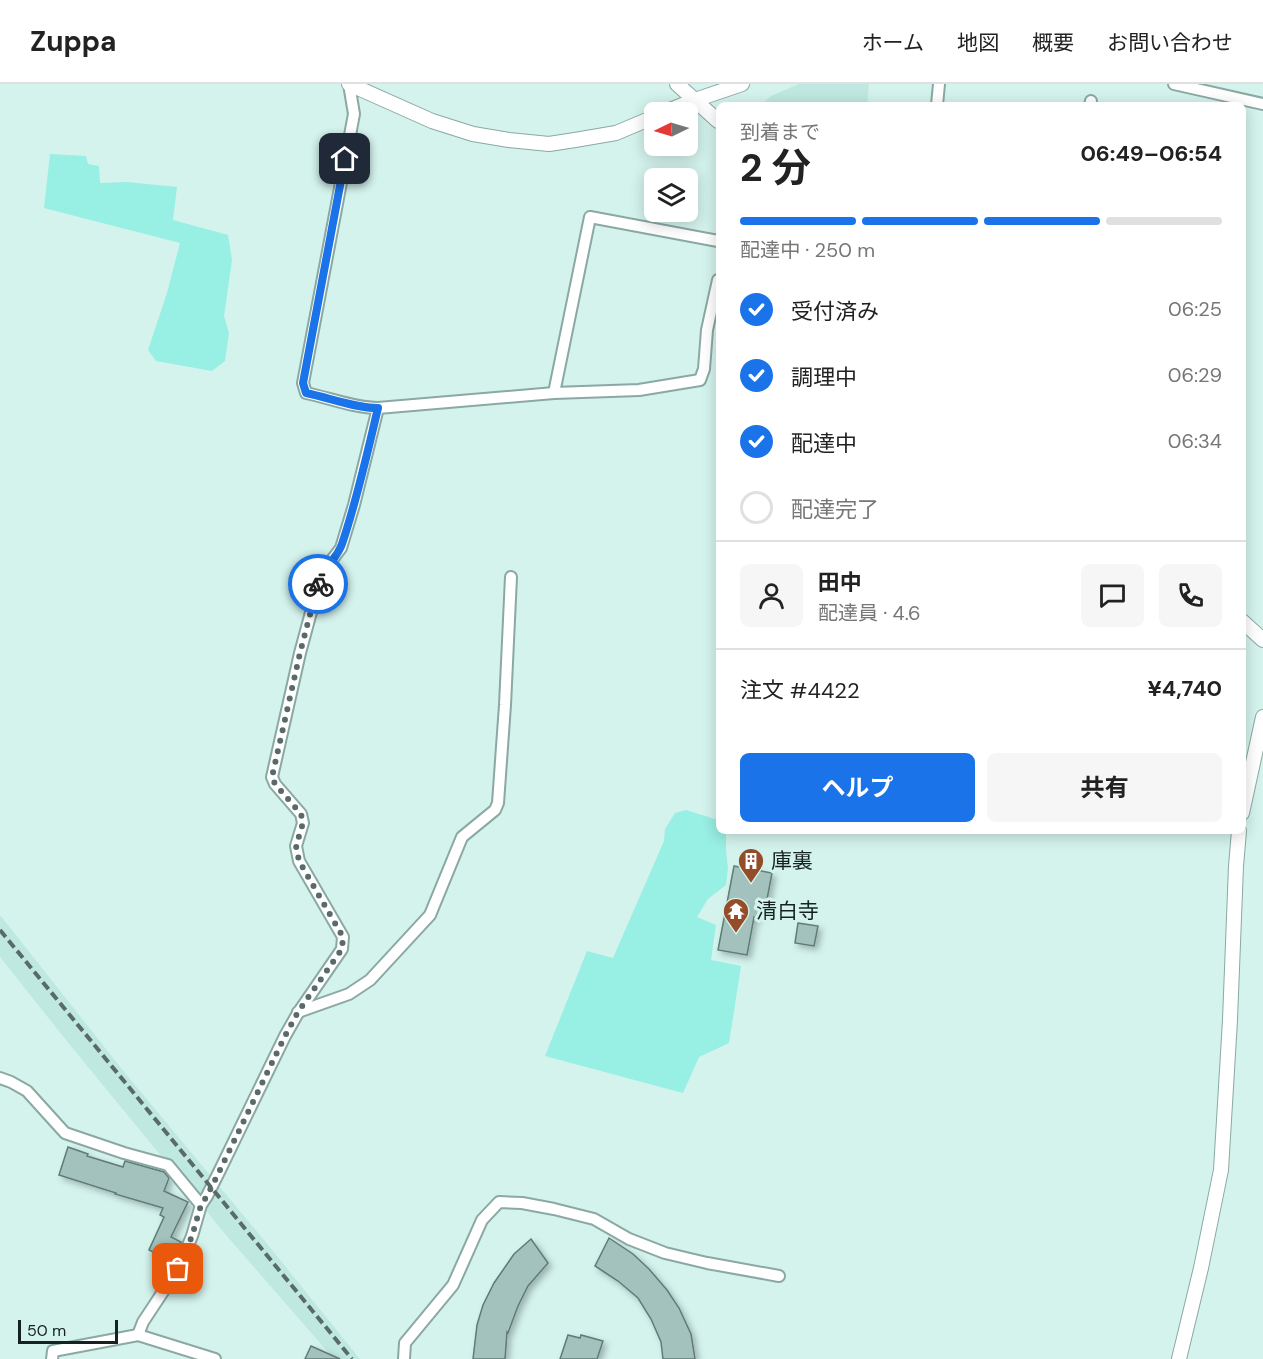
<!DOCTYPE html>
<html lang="ja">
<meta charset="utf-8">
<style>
:root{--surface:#fff;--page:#f6f6f6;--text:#222;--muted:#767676;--line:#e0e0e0;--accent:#1a73e8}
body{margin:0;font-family:"DM Sans","Noto Sans JP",sans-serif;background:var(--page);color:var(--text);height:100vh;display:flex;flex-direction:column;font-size:22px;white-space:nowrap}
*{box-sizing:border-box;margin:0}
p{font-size:20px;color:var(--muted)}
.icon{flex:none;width:33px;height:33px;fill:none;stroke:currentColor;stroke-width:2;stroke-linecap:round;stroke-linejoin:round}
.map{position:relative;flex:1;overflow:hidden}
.side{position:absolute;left:716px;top:18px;width:530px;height:732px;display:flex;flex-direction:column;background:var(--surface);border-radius:9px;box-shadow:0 3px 15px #0003}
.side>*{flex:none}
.needle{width:39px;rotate:265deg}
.controls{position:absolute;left:644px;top:18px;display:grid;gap:12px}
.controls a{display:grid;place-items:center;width:54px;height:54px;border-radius:9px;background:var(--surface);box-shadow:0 3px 15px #0003;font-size:30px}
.scale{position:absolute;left:18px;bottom:15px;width:100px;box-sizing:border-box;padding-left:6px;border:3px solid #162220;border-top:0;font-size:16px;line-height:21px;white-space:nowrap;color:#162220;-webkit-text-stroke:4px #d4f3ed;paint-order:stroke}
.pin{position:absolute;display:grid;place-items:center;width:51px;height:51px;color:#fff;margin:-26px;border-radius:12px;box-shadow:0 3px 9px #0006}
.courier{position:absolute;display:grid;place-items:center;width:60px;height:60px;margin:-30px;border:4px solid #1a73e8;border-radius:50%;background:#fff;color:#222;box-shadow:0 2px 8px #0007}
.summary em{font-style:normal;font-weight:700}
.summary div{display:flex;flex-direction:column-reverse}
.summary{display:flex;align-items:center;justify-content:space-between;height:102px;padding:0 24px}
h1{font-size:39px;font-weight:700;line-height:45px}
.bar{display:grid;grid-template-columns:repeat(4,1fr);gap:9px 6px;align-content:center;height:72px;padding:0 24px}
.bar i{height:8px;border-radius:4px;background:var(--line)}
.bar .current{background:var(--accent)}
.bar p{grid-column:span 4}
.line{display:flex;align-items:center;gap:15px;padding:0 24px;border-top:2px solid var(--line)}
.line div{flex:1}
.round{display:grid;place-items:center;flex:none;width:63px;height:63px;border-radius:9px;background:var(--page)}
ol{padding:0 24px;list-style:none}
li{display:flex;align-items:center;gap:18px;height:66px}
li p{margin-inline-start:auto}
li .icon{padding:6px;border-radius:50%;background:var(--accent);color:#fff;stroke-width:4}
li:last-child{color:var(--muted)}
li i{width:33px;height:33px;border:3px solid var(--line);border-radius:50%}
.cta{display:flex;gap:12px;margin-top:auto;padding:12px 24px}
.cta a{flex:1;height:69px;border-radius:9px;background:var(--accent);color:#fff;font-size:24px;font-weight:700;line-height:69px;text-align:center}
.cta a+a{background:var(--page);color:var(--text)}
header{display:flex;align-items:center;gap:36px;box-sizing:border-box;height:84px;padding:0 30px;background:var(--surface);border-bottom:2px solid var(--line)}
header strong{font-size:28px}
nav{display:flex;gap:33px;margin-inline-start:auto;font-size:21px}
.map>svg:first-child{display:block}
.built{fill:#bfe8e1}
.green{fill:#98efe3}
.building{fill:#a4c2bd;stroke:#5f7b76;stroke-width:1.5;filter:url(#shadow)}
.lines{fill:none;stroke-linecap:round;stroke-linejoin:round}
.minor-casing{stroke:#8ba8a3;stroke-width:14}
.tertiary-casing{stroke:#8ba8a3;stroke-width:16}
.minor{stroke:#fff;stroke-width:10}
.tertiary{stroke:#fff;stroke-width:14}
.rail{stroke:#596b68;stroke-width:4;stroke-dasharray:9 4.5;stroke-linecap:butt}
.done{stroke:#586b68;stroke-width:6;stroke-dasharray:0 10.8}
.route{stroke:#1a73e8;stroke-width:8}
.labels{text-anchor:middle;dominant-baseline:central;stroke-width:6;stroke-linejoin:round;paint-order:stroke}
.poi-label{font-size:21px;fill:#162220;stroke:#d4f3ed;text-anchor:start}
</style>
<header>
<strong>Zuppa</strong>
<nav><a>ホーム</a><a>地図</a><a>概要</a><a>お問い合わせ</a></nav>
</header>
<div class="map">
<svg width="1263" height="1275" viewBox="0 0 1263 1275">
<defs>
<filter id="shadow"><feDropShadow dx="3.5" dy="3.5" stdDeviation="3" flood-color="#0004"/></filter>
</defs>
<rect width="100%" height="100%" fill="#d4f3ed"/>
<!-- built -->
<g class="built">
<polygon points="799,0 869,0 867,21 761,21 771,12"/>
<polygon points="0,831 125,989 264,1156 360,1275 334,1275 226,1151 70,961 0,873"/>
</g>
<!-- green -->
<g class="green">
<polygon points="50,70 86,72 88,80 99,82 100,99 127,98 177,103 173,136 228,151 232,176 224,232 229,249 225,277 212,287 156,277 148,266 167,209 180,159 44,124"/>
<polygon points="686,726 718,736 718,747 726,747 726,766 728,785 726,801 708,815 697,833 716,841 711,876 741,882 729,959 699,973 683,1009 545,972 587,867 613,874 664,757 665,745 675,729"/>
</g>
<!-- building -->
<g class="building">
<polygon points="734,782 772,789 764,831 757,830 756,834 754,833 747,871 718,866"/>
<polygon points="798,839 818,842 814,862 795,859"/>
<polygon points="68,1063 88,1070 87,1072 123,1083 125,1077 164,1088 169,1094 164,1107 188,1118 171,1153 181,1158 175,1174 161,1167 159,1171 149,1166 164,1133 160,1131 163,1124 115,1110 116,1109 59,1091"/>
<polygon points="609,1154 633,1170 649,1185 667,1206 679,1224 691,1250 695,1275 663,1275 661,1258 651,1235 638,1214 618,1197 595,1182"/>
<polygon points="531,1155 548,1179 528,1202 518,1222 508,1249 507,1248 505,1275 473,1275 477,1241 483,1221 494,1199 514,1170"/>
<polygon points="568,1251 580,1254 581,1251 603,1257 597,1275 560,1275"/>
<polygon points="311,1262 340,1275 305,1275"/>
</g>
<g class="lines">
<!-- minor casing -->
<g class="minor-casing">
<g id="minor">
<path d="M349 0 354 30 303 299 306 309C330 314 354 324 378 324L554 309 639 306 700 296 704 285 707 246 718 196"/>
<polyline points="1174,0 1263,20"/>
<polyline points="937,21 939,0"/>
<polyline points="1090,21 1091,17"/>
<polyline points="554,309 590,133 718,157"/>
<polyline points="298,928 349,910 370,896 430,831 462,753 495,726 498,719 505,621 511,493"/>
<polyline points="0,994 11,998 27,1007 65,1049 124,1069 168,1081 201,1121"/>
<polyline points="138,1251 143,1238 178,1185 192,1152 201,1121 207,1112 220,1086 285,952 298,929 342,865 343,853 299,777 296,762 303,739 301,730 275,700 272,693 300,569 320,495 325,485 341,464 354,421 378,324"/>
<polyline points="52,1275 53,1267 138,1251 215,1275"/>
<polyline points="404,1275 405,1259 453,1201 482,1136 499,1118 522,1119 554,1125 594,1135 629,1155 665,1169 707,1179 779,1192"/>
</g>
</g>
<!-- tertiary casing -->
<g class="tertiary-casing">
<g id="tertiary">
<polyline points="349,0 432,37 473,50 509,56 549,60 575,56 616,49 654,33"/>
<polyline points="677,0 718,37"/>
<polyline points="665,28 695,16 742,0"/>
<polyline points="1242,537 1263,556"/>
<polyline points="1242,729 1263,633"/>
<polyline points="1179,1275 1201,1184 1221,1086 1230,936 1236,782 1239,747"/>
</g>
</g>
<!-- minor -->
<use href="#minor" class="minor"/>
<!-- tertiary -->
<use href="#tertiary" class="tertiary"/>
<!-- rail -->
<polyline class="rail" points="0,846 352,1275"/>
</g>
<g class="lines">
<!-- done -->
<polyline class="done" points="178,1185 192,1152 201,1121 207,1112 220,1086 285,952 298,928 342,865 343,853 299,777 296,762 303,739 301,730 275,700 272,693 300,569 318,500"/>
<!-- route -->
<path class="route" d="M318 500C322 485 337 475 342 460 357 416 367 370 378 324 355 324 330 314 306 309L303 299 345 75"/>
</g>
<!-- icons -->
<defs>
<g id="building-pin" transform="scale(1.35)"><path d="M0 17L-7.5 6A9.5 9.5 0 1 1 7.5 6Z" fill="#944d28" stroke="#d4f3ed"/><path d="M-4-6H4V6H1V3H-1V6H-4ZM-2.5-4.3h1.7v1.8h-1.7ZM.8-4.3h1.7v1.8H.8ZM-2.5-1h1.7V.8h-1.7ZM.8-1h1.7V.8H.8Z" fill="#fff"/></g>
<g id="temple-pin" transform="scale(1.35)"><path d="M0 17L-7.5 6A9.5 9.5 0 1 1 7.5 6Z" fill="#944d28" stroke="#d4f3ed"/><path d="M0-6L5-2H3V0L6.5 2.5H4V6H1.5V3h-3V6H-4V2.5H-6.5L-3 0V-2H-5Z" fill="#fff"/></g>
</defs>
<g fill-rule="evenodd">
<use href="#building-pin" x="751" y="777"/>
<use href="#temple-pin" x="736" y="827"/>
</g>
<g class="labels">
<!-- poi labels -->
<g class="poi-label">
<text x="771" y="777">庫裏</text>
<text x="756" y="827">清白寺</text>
</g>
</g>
</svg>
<div class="controls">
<a><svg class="needle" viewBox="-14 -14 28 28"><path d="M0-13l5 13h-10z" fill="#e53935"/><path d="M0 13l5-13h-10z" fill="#767676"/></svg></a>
<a><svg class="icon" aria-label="layers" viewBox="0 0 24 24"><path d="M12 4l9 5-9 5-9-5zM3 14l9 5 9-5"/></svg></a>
</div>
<div class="scale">50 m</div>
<div class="pin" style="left:178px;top:1185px;background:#ea580c"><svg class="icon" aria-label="bag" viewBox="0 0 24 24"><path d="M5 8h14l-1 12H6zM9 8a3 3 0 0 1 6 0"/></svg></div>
<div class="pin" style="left:345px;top:75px;background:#1f2937"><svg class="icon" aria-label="home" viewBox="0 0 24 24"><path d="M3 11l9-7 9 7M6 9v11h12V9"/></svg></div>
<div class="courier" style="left:318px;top:500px"><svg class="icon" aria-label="bike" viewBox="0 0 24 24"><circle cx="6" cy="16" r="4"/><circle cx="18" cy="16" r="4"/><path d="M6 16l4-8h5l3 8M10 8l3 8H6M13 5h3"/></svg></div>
<section class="side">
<div class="summary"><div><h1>2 分</h1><p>到着まで</p></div><em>06:49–06:54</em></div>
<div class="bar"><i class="current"></i><i class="current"></i><i class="current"></i><i></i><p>配達中 · 250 m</p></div>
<ol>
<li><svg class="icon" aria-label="check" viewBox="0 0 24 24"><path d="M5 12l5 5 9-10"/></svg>受付済み<p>06:25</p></li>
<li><svg class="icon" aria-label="check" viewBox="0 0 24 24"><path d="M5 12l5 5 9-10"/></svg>調理中<p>06:29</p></li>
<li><svg class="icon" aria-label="check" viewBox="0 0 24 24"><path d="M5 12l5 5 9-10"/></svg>配達中<p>06:34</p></li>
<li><i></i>配達完了</li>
</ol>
<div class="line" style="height:108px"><a class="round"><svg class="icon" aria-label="person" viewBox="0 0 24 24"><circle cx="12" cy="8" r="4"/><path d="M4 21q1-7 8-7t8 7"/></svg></a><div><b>田中</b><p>配達員 · 4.6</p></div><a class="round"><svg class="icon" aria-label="chat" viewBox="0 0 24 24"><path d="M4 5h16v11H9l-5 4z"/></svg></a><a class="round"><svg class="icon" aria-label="phone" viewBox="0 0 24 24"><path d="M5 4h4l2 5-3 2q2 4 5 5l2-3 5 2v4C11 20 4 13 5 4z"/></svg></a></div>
<div class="line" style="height:78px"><div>注文 #4422</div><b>¥4,740</b></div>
<div class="cta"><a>ヘルプ</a><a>共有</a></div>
</section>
</div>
